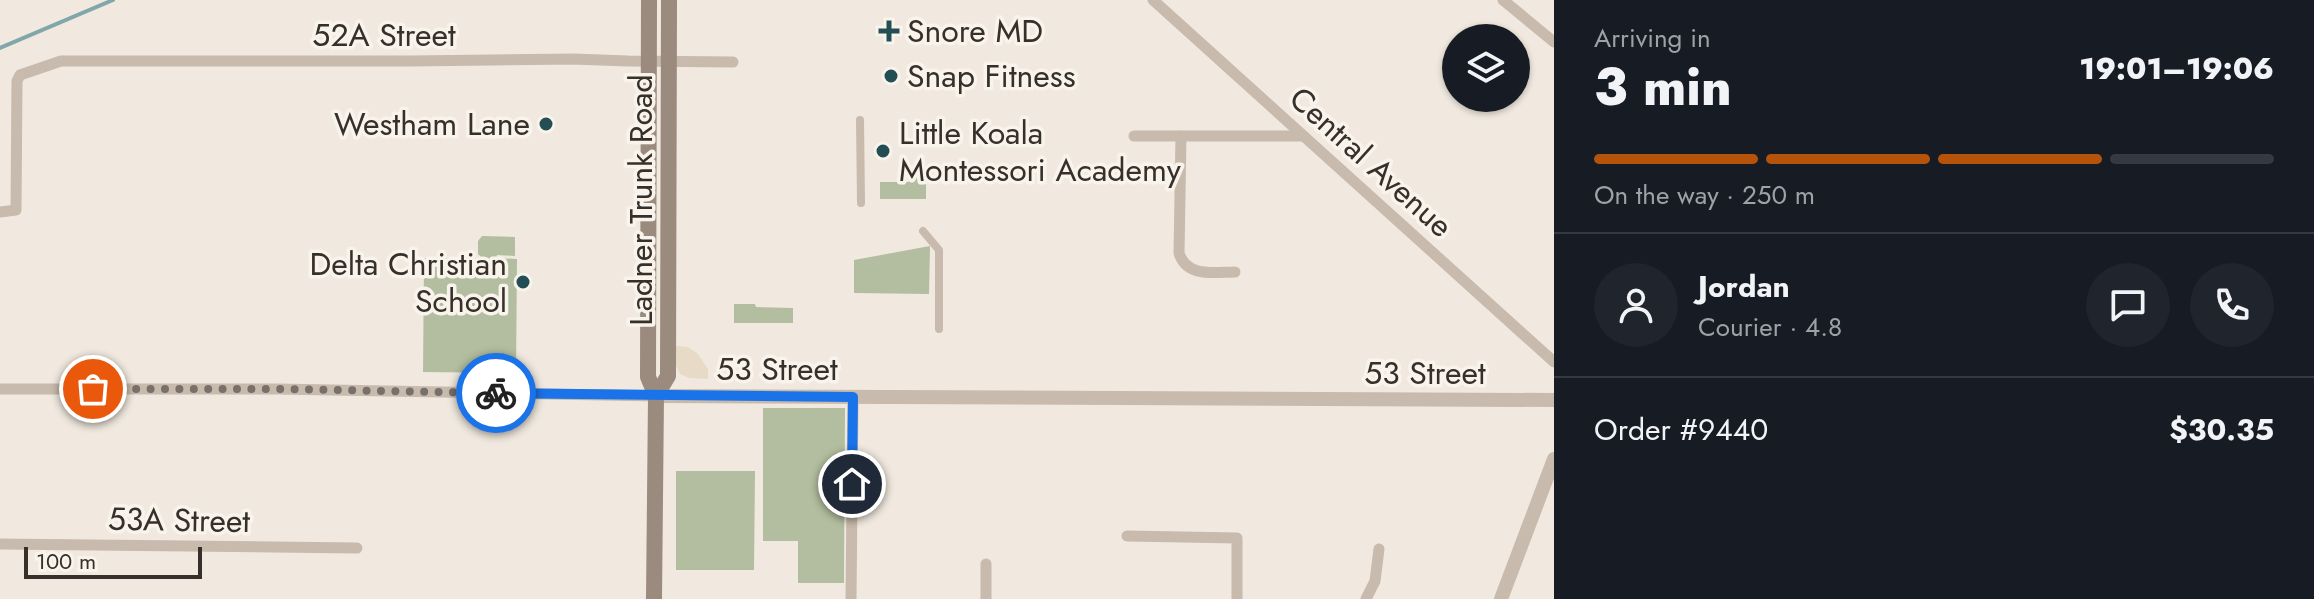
<!DOCTYPE html>
<meta charset="utf-8">
<style>
:root{--surface:#171b24;--page:#20242c;--text:#f1f3f6;--muted:#9ea1a6;--line:#363941;--accent:#b45309}
body{margin:0;font-family:Jost,sans-serif;background:var(--page);color:var(--text);height:100vh;display:flex;flex-direction:column;font-size:30px;white-space:nowrap}
*{box-sizing:border-box;margin:0}
p{font-size:26px;color:var(--muted)}
.icon{flex:none;width:44px;height:44px;fill:none;stroke:currentColor;stroke-width:2;stroke-linecap:round;stroke-linejoin:round}
.map{position:relative;flex:1;overflow:hidden}
.panel{display:flex;flex-direction:column;background:var(--surface);width:760px}
.panel>*{flex:none}
.buttons{position:absolute;left:1442px;top:24px;display:grid;gap:16px}
.buttons a{display:grid;place-items:center;width:88px;height:88px;border-radius:50%;background:var(--surface);box-shadow:0 2px 6px #0004;font-size:40px}
.scale{position:absolute;left:24px;bottom:20px;width:178px;box-sizing:border-box;padding-left:8px;border:4px solid #372f2a;border-top:0;font-size:22px;line-height:28px;white-space:nowrap;color:#372f2a;-webkit-text-stroke:6px #f8f3eb;paint-order:stroke}
.pin{position:absolute;display:grid;place-items:center;width:68px;height:68px;color:#fff;margin:-34px;border:4px solid #fff;border-radius:50%;box-shadow:0 2px 8px #0007}
.courier{position:absolute;display:grid;place-items:center;width:80px;height:80px;margin:-40px;border:6px solid #1a73e8;border-radius:50%;background:#fff;color:#222;box-shadow:0 2px 10px #0007}
.overview em{font-style:normal;font-weight:800}
.overview div{display:flex;flex-direction:column-reverse}
.overview{display:flex;align-items:center;justify-content:space-between;height:136px;padding:0 40px}
h1{font-size:52px;font-weight:800;line-height:60px}
.bar{display:grid;grid-template-columns:repeat(4,1fr);gap:12px 8px;align-content:center;height:96px;padding:0 40px}
.bar i{height:10px;border-radius:6px;background:var(--line)}
.bar .current{background:var(--accent)}
.bar p{grid-column:span 4}
.line{display:flex;align-items:center;gap:20px;padding:0 40px;border-top:2px solid var(--line)}
.line div{flex:1}
.round{display:grid;place-items:center;flex:none;width:84px;height:84px;border-radius:42px;background:var(--page)}
main{display:flex;flex:1;min-height:0}
.map>svg:first-child{display:block}
.green{fill:#b3bea0}
.plaza{fill:#e7dbc8}
.lines{fill:none;stroke-linecap:round;stroke-linejoin:round}
.stream{stroke:#81a7ab;stroke-width:4}
.pedestrian{stroke:#c8baac;stroke-width:8}
.minor{stroke:#c8baac;stroke-width:11}
.tertiary{stroke:#c8baac;stroke-width:14}
.secondary{stroke:#9b8a7e;stroke-width:16}
.done{stroke:#787069;stroke-width:8;stroke-dasharray:0 14.4}
.route{stroke:#1a73e8;stroke-width:10}
.poi-dot{fill:#244e54;stroke:#f8f3eb;stroke-width:3}
.labels{text-anchor:middle;dominant-baseline:central;stroke-width:7;stroke-linejoin:round;paint-order:stroke}
.poi-label{font-size:32px;fill:#372f2a;stroke:#f8f3eb;text-anchor:start}
.street-label{font-size:32px;fill:#372f2a;stroke:#f8f3eb}
</style>
<main>
<div class="map">
<svg width="1554" height="599" viewBox="0 0 1554 599">
<rect width="100%" height="100%" fill="#f1e9df"/>
<!-- green -->
<g class="green">
<polygon points="909,169 926,169 926,199 880,199 880,182 909,182"/>
<polygon points="482,236 515,237 515,256 497,255 496,258 517,259 516,373 423,372 424,258 482,258 478,254 478,241"/>
<polygon points="930,246 929,294 854,293 854,260"/>
<polygon points="734,304 755,304 756,307 793,308 793,323 734,323"/>
<polygon points="763,408 845,408 844,583 798,583 798,541 763,541"/>
<polygon points="676,471 755,471 754,570 676,570"/>
</g>
<!-- plaza -->
<polygon class="plaza" points="676,346 688,347 698,354 708,369 708,379 689,378 680,374 676,365"/>
<g class="lines">
<!-- stream -->
<polyline class="stream" points="0,48 113,0"/>
<!-- pedestrian -->
<g class="pedestrian">
<polyline points="860,120 861,203"/>
<polyline points="923,231 939,250 939,329"/>
</g>
<!-- minor -->
<g class="minor">
<polyline points="1153,0 1554,362"/>
<polyline points="1503,0 1554,42"/>
<polyline points="1134,136 1303,136"/>
<path d="M1181 136 1179 253C1187 278 1214 272 1235 272"/>
<polyline points="0,212 16,210 17,81 20,75 61,61 412,61 573,59 628,61 733,62"/>
<polyline points="0,389 278,389 656,396"/>
<polyline points="1127,536 1237,538 1237,599"/>
<polyline points="0,544 357,548"/>
<polyline points="986,564 986,599"/>
<polyline points="851,599 853,397"/>
<polyline points="1366,599 1375,581 1379,549"/>
</g>
<!-- tertiary -->
<g class="tertiary">
<polyline points="656,396 1554,400"/>
<polyline points="1501,599 1554,459"/>
</g>
<!-- secondary -->
<g class="secondary">
<polyline points="649,0 648,377 656,396 654,599"/>
<polyline points="656,396 668,376 669,0"/>
</g>
</g>
<g class="lines">
<!-- done -->
<polyline class="done" points="93,389 278,389 496,393"/>
<!-- route -->
<polyline class="route" points="496,393 853,397 852,484"/>
</g>
<!-- markers -->
<g class="poi-dot">
<path d="M885 19h8v8h8v8h-8v8h-8v-8h-8v-8h8z"/>
<circle cx="891" cy="76" r="8"/>
<circle cx="546" cy="124" r="8"/>
<circle cx="883" cy="151" r="8"/>
<circle cx="523" cy="282" r="8"/>
</g>
<g class="labels">
<!-- poi labels -->
<g class="poi-label">
<text x="907" y="31">Snore MD</text>
<text x="907" y="76">Snap Fitness</text>
<text x="530" y="124" text-anchor="end">Westham Lane</text>
<text x="899" y="133">Little Koala<tspan x="899" dy="37">Montessori Academy</tspan></text>
<text x="507" y="264" text-anchor="end">Delta Christian<tspan x="507" dy="37">School</tspan></text>
</g>
<!-- street labels -->
<g class="street-label">
<text x="384" y="35">52A Street</text>
<text transform="translate(1371 162) rotate(42)">Central Avenue</text>
<text transform="translate(641 200) rotate(-90)">Ladner Trunk Road</text>
<text x="777" y="369">53 Street</text>
<text x="1425" y="373">53 Street</text>
<text transform="translate(179 520) rotate(1)">53A Street</text>
</g>
</g>
</svg>
<div class="buttons">
<a><svg class="icon" aria-label="layers" viewBox="0 0 24 24"><path d="M12 4l9 5-9 5-9-5zM3 14l9 5 9-5"/></svg></a>
</div>
<div class="scale">100 m</div>
<div class="pin" style="left:93px;top:389px;background:#ea580c"><svg class="icon" aria-label="bag" viewBox="0 0 24 24"><path d="M5 8h14l-1 12H6zM9 8a3 3 0 0 1 6 0"/></svg></div>
<div class="pin" style="left:852px;top:484px;background:#1f2937"><svg class="icon" aria-label="home" viewBox="0 0 24 24"><path d="M3 11l9-7 9 7M6 9v11h12V9"/></svg></div>
<div class="courier" style="left:496px;top:393px"><svg class="icon" aria-label="bike" viewBox="0 0 24 24"><circle cx="6" cy="16" r="4"/><circle cx="18" cy="16" r="4"/><path d="M6 16l4-8h5l3 8M10 8l3 8H6M13 5h3"/></svg></div>
</div>
<section class="panel">
<div class="overview"><div><h1>3 min</h1><p>Arriving in</p></div><em>19:01–19:06</em></div>
<div class="bar"><i class="current"></i><i class="current"></i><i class="current"></i><i></i><p>On the way · 250 m</p></div>
<div class="line" style="height:144px"><a class="round"><svg class="icon" aria-label="person" viewBox="0 0 24 24"><circle cx="12" cy="8" r="4"/><path d="M4 21q1-7 8-7t8 7"/></svg></a><div><b>Jordan</b><p>Courier · 4.8</p></div><a class="round"><svg class="icon" aria-label="chat" viewBox="0 0 24 24"><path d="M4 5h16v11H9l-5 4z"/></svg></a><a class="round"><svg class="icon" aria-label="phone" viewBox="0 0 24 24"><path d="M5 4h4l2 5-3 2q2 4 5 5l2-3 5 2v4C11 20 4 13 5 4z"/></svg></a></div>
<div class="line" style="height:104px"><div>Order #9440</div><b>$30.35</b></div>
</section>
</main>
